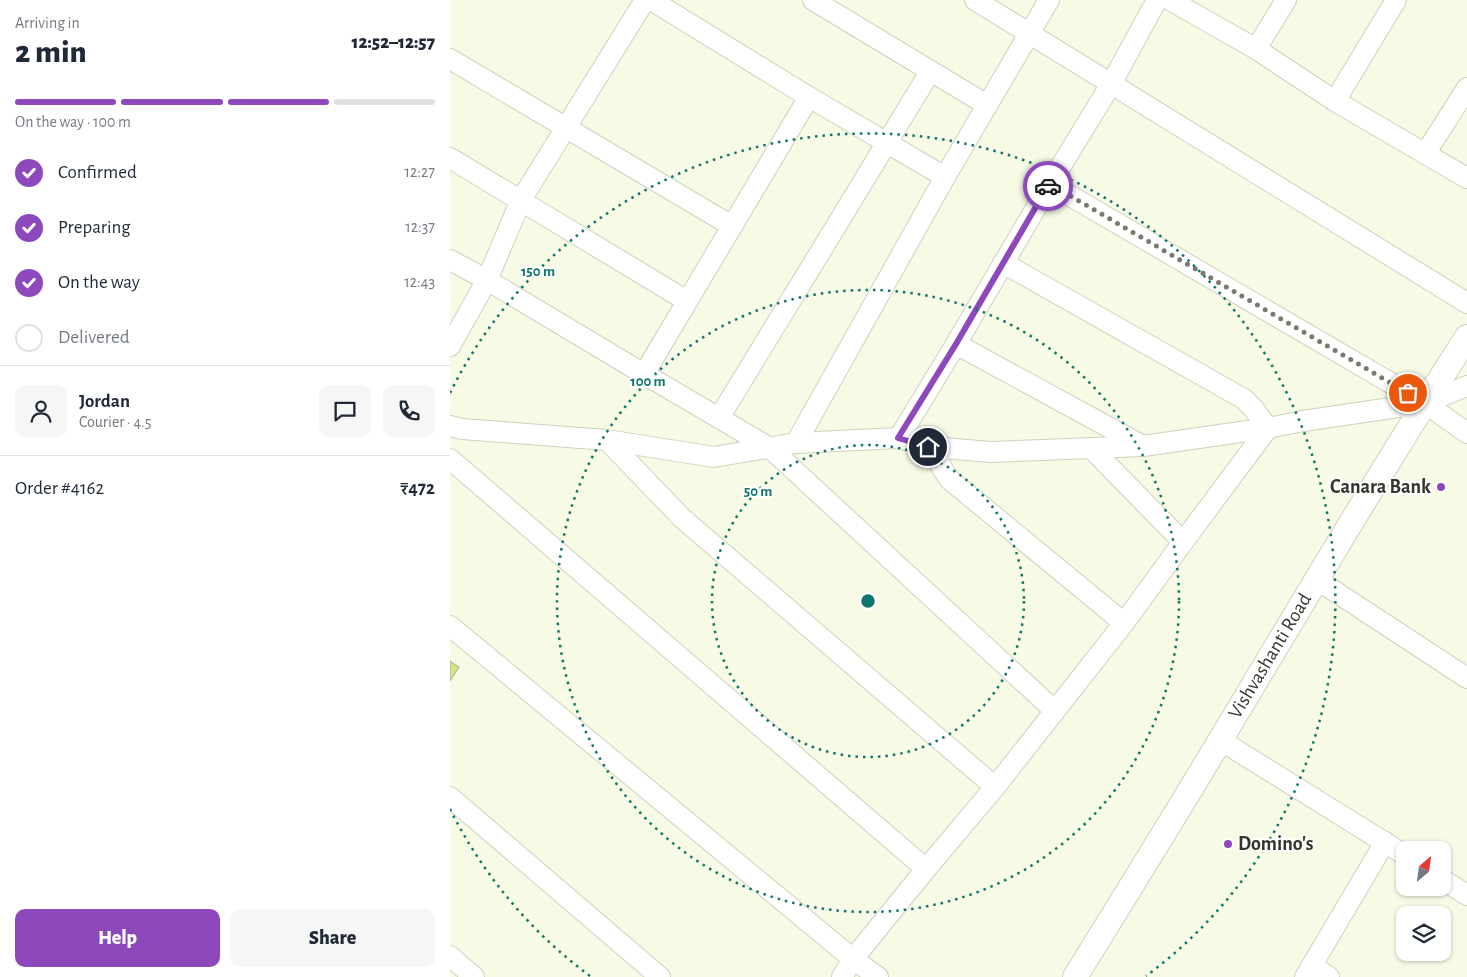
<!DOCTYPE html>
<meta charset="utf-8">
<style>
:root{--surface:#fff;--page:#f6f6f7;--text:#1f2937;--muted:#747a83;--line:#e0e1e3;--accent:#8d48bc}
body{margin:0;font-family:"Alegreya Sans",sans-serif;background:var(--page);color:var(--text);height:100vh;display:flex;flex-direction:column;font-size:19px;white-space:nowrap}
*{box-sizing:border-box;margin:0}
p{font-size:16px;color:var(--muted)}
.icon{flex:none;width:28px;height:28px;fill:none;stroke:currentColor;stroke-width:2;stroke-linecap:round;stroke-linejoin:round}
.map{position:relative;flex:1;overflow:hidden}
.side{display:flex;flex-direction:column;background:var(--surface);width:450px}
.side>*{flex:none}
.needle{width:32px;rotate:29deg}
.tools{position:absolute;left:946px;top:841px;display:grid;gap:10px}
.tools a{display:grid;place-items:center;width:55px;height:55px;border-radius:10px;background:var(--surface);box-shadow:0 1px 4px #0004;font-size:25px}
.pin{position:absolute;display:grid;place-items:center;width:42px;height:42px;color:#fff;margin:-21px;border:2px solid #fff;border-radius:50%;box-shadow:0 1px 5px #0007}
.courier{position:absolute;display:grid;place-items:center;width:50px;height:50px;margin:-25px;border:4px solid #8d48bc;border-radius:50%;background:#fff;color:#222;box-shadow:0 1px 6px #0007}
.summary em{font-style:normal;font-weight:800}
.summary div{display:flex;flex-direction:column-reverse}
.summary{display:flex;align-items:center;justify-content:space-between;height:85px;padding:0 15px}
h1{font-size:32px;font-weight:800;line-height:38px}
.bar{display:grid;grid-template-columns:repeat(4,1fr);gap:8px 5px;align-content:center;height:60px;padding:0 15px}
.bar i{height:6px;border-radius:4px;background:var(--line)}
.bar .current{background:var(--accent)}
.bar p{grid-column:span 4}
.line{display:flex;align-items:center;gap:12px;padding:0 15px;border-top:1px solid var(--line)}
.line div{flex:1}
.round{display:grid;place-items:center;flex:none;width:52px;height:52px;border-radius:10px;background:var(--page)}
ol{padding:0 15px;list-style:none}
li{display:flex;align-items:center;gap:15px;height:55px}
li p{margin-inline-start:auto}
li .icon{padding:5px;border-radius:50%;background:var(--accent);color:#fff;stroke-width:4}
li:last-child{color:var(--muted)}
li i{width:28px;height:28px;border:2px solid var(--line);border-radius:50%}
.primary-button{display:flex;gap:10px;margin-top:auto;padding:10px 15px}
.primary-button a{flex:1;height:58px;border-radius:10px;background:var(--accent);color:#fff;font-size:20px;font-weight:800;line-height:58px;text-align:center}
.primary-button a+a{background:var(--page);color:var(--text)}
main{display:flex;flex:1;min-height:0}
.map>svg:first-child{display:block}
.building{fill:#d8e388;stroke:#abae9a}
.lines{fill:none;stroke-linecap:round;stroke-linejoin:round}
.minor-casing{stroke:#ced1bc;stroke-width:22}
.tertiary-casing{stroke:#ced1bc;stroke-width:26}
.minor{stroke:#fff;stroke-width:20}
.tertiary{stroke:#fff;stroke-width:24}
.done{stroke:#787b6e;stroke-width:5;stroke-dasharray:0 9}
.route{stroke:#8d48bc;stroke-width:6}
.ring{fill:none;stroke:#0f766e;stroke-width:2.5;stroke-dasharray:2.5 5}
.poi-dot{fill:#8d48bc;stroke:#fff;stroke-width:2}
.labels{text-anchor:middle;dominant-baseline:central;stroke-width:4;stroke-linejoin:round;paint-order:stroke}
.poi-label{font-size:20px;font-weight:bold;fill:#34362e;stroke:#fff;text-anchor:end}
.street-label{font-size:20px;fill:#34362e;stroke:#fff}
.centre{fill:#0f766e;stroke:#fff;stroke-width:2.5}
.ring-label{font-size:15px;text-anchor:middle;font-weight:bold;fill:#0f766e;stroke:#fff;stroke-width:4;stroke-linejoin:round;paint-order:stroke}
</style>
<main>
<section class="side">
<div class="summary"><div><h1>2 min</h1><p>Arriving in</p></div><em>12:52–12:57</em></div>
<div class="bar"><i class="current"></i><i class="current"></i><i class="current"></i><i></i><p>On the way · 100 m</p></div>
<ol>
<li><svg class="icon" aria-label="check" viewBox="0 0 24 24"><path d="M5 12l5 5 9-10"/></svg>Confirmed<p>12:27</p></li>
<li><svg class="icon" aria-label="check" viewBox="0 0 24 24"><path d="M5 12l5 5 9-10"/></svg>Preparing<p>12:37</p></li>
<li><svg class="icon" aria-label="check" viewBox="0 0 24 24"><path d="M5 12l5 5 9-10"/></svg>On the way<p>12:43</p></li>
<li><i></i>Delivered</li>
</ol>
<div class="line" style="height:90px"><a class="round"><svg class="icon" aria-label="person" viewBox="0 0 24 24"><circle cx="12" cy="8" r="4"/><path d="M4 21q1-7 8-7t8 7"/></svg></a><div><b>Jordan</b><p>Courier · 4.5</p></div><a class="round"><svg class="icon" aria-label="chat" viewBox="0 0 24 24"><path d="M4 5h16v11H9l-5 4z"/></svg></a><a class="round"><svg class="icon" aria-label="phone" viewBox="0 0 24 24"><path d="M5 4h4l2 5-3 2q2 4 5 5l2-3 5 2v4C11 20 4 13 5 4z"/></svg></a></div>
<div class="line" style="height:65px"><div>Order #4162</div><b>₹472</b></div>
<div class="primary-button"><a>Help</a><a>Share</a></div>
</section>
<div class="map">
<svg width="1017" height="977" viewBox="0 0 1017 977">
<rect width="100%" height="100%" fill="#f7fae5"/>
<!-- building -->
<polygon class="building" points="0,661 9,667 0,681"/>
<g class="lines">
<!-- minor casing -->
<g class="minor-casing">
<g id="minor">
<polyline points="201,0 359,97 495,177"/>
<polyline points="363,0 537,105"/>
<polyline points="525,0 1017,303"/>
<polyline points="720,0 806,49 885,101 1017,178"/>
<polyline points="806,49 836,0"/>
<polyline points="0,59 282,226"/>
<polyline points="885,101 946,0"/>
<polyline points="975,154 1017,88"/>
<polyline points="0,158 237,301"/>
<polyline points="600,184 975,403 1017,433"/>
<polyline points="0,260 37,280 194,374 320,448 605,711"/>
<polyline points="506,344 693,446"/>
<polyline points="0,346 37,280 71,200 195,0"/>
<polyline points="194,374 359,97"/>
<polyline points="269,418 480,72"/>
<polyline points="0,426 12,429 157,440 264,457 346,443 449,438 479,447 542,452 693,446 818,428 853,421 975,403 1017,386"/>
<polyline points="449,438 506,344 600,184 661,84 707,0"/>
<polyline points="157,440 232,518 545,787"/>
<polyline points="346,443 495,177 599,0"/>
<polyline points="479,447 499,479 674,623"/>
<polyline points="641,448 733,542"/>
<polyline points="0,459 476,869"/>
<polyline points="866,579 1017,678"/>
<polyline points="0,626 403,959 428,977"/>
<polyline points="770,740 955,855"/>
<polyline points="0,797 210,977"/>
<polyline points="992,879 1017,895"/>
<polyline points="0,956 24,977"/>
<polyline points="862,966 879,977"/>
<polyline points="392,977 403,959 476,869 545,787 674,623 733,542 818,428 803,408 794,399 553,263"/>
<polyline points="855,977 935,842"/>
</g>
</g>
<!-- tertiary casing -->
<g class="tertiary-casing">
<path id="tertiary" d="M625 977C674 898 723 819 771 739 852 604 932 469 1017 337"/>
</g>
<!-- minor -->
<use href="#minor" class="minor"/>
<!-- tertiary -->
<use href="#tertiary" class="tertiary"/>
</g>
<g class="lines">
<!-- done -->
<polyline class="done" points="598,186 600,184 958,393"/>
<!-- route -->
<polyline class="route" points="478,447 448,438 506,344 598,186"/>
</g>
<!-- distance rings -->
<g class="ring">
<circle cx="418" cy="601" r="156"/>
<circle cx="418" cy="601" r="311"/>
<path d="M140 976A467 467 0 0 1 0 809M0 393A467 467 0 1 1 696 976"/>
</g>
<!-- markers -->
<g class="poi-dot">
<circle cx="991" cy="487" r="5"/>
<circle cx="778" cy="844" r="5"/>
</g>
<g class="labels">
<!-- poi labels -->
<g class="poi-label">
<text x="981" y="487">Canara Bank</text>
<text x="788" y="844" text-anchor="start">Domino's</text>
</g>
<!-- street labels -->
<g class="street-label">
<text transform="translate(820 656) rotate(-59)">Vishvashanti Road</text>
</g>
</g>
<circle cx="418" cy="601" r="8" class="centre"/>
<g class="ring-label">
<text x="88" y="276">150 m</text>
<text x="198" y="386">100 m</text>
<text x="308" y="496">50 m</text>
</g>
</svg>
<div class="tools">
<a><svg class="needle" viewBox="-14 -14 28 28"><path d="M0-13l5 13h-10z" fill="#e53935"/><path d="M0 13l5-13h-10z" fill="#747a83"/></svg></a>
<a><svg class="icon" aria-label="layers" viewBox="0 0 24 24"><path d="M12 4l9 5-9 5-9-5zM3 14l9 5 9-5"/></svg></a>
</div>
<div class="pin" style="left:958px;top:393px;background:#ea580c"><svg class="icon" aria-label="bag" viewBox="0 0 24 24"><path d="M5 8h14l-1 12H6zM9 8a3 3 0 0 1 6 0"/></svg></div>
<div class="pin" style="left:478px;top:447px;background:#1f2937"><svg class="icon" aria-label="home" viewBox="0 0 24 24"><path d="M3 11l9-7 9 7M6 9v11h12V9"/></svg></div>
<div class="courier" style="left:598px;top:186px"><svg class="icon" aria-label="car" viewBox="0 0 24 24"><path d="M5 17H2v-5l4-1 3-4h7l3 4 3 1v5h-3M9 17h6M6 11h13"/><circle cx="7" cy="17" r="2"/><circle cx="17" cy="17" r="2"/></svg></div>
</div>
</main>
